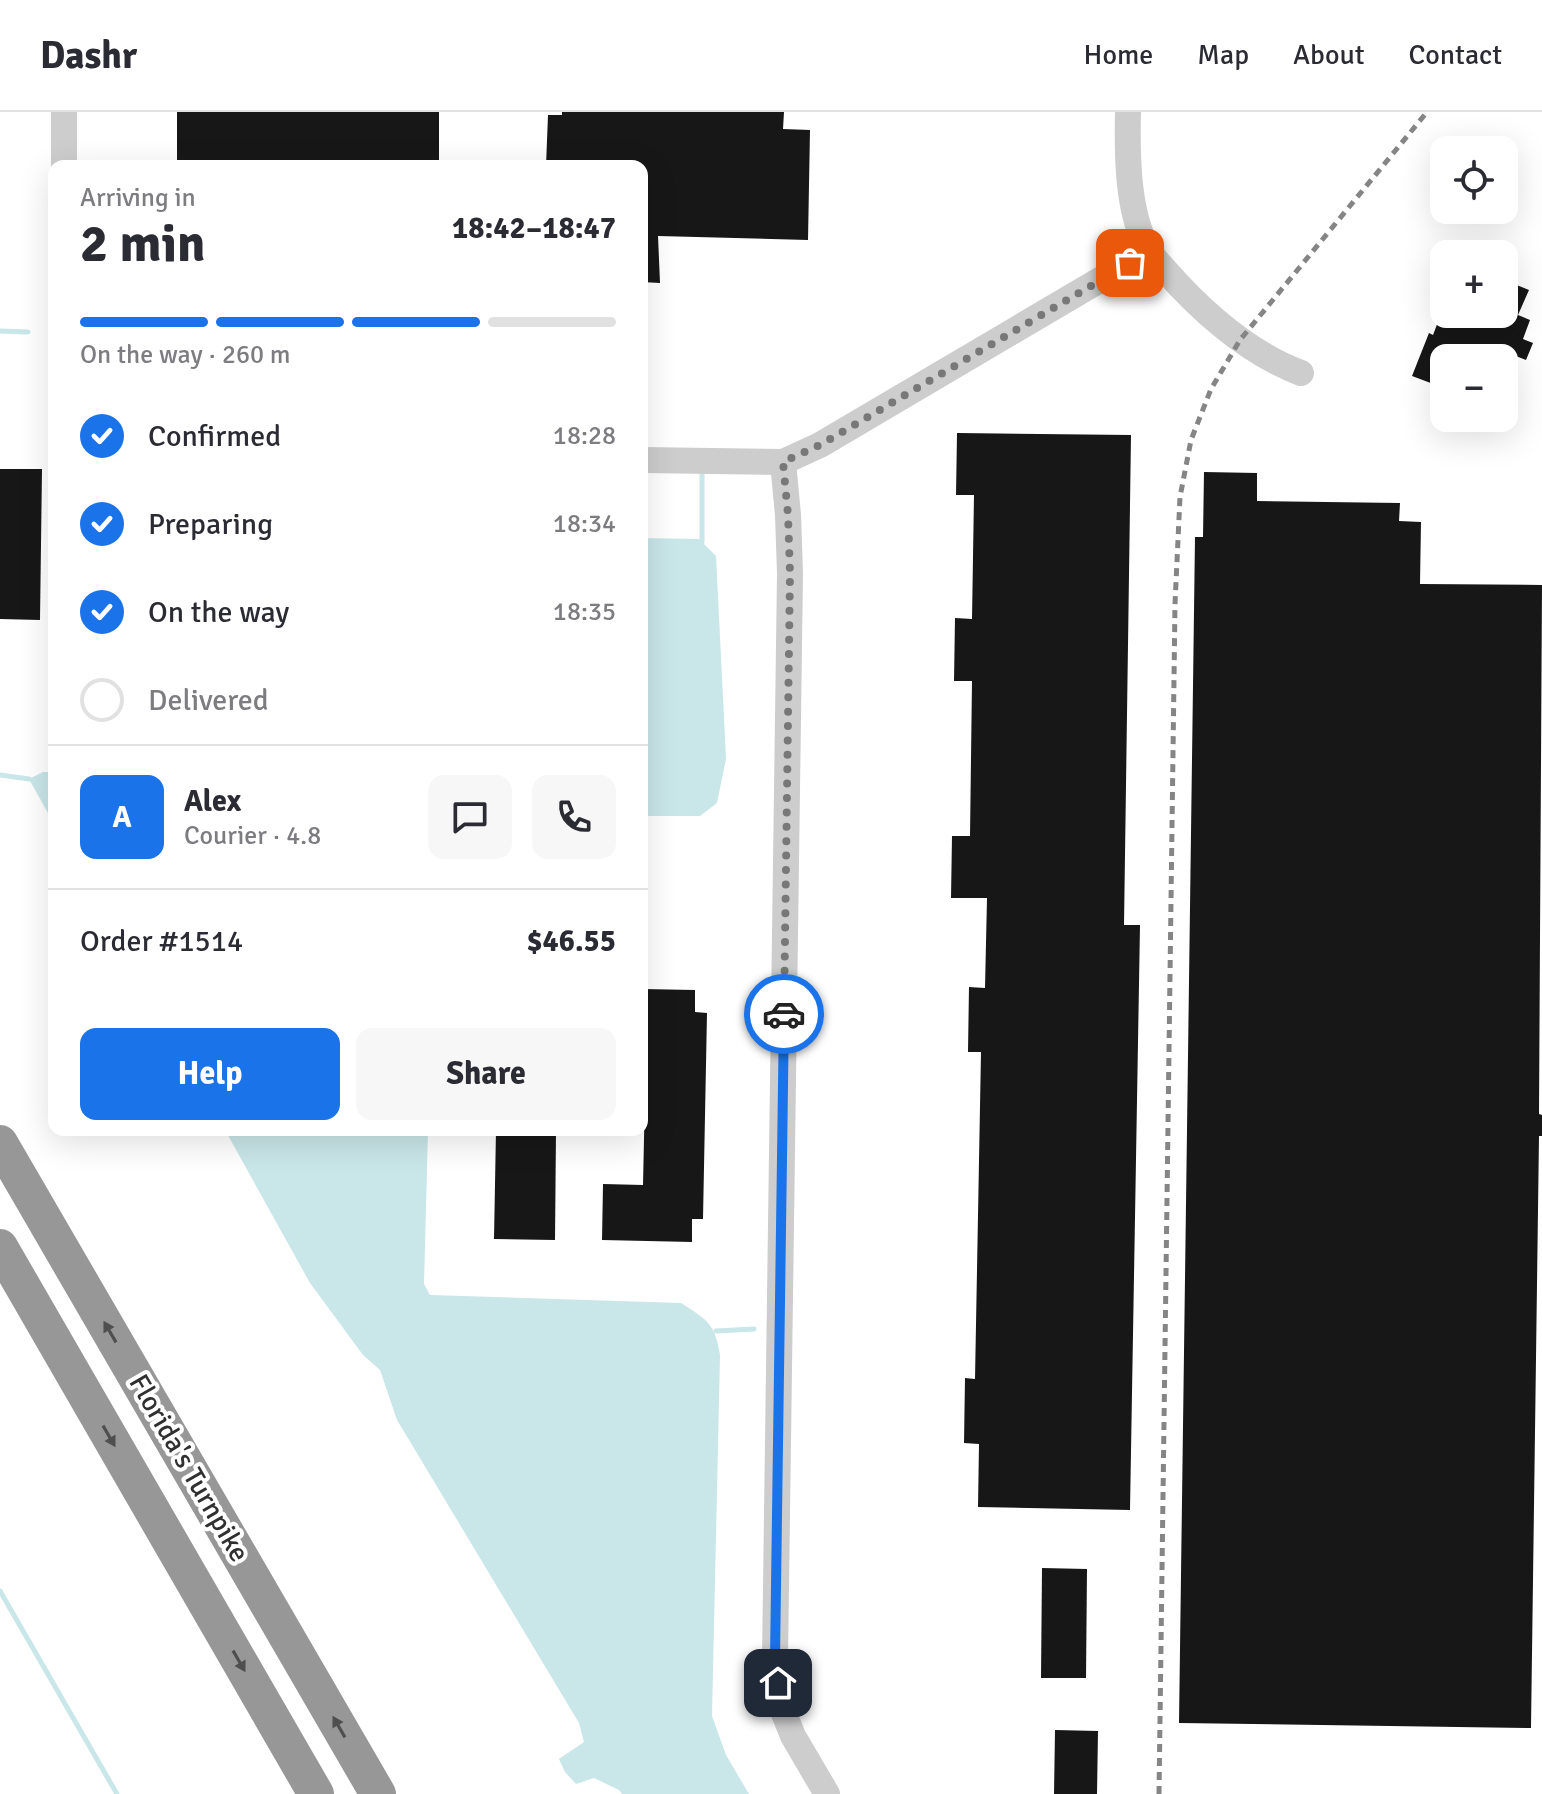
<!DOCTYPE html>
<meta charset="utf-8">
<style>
:root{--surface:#fff;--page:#f7f7f7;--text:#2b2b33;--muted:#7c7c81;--line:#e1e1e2;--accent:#1a73e8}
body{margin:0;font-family:Signika,sans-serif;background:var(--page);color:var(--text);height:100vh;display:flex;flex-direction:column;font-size:30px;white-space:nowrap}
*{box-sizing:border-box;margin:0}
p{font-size:26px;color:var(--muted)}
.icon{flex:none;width:44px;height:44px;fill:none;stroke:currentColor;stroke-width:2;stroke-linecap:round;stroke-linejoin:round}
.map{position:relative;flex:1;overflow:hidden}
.side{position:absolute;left:48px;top:48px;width:600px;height:976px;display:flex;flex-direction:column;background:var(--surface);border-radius:16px;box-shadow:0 8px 32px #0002}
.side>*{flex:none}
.buttons{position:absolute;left:1430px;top:24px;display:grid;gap:16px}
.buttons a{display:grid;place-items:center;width:88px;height:88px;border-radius:16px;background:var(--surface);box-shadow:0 8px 32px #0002;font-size:40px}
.pin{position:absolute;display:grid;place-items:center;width:68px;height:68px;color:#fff;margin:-34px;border-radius:16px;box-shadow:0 4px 12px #0006}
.courier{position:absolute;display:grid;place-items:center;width:80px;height:80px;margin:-40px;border:6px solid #1a73e8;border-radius:50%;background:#fff;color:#222;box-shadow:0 2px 10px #0007}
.headline em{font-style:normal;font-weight:700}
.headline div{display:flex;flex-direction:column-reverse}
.headline{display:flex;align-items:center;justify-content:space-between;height:136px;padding:0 32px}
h1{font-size:52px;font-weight:700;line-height:60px}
.bar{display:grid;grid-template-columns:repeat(4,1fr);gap:12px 8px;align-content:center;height:96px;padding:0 32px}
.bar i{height:10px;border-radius:6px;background:var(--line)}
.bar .selected{background:var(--accent)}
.bar p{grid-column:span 4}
.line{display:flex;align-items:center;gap:20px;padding:0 32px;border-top:2px solid var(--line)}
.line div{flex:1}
.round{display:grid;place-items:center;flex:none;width:84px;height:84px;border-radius:16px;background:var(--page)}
ol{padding:0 32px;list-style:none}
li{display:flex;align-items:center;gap:24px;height:88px}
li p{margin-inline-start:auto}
li .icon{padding:8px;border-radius:50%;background:var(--accent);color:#fff;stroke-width:4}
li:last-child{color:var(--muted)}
li i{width:44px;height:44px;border:4px solid var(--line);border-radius:50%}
.cta{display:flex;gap:16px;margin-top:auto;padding:16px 32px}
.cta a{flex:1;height:92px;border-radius:16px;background:var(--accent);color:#fff;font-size:32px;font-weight:700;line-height:92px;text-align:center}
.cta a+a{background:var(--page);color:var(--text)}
header{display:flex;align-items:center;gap:48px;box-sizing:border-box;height:112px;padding:0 40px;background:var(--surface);border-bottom:2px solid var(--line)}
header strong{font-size:38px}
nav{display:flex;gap:44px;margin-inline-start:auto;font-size:28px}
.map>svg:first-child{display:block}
.water{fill:#c9e6e8}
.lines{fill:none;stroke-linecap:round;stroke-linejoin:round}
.stream{stroke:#c9e6e8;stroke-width:5}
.building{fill:#171717}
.minor{stroke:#cdcdcd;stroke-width:26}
.highway{stroke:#979797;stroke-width:36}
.rail{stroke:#858585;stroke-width:5;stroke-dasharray:8 6;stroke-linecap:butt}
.oneway{fill:#4f4f4f}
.done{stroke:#787878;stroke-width:8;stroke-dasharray:0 14.4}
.route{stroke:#1a73e8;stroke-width:10}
.labels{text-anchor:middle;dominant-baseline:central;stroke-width:8;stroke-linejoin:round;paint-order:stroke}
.street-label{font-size:28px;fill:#303030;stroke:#fff}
</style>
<header>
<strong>Dashr</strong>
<nav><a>Home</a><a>Map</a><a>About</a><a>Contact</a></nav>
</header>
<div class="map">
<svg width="1542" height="1682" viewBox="0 0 1542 1682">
<rect width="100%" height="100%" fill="#fff"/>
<!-- water -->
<g class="water">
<polygon points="642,426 699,427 716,444 726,647 717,691 700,704 642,704"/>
<polygon points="43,660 54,660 54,712 29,667"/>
<path d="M225 1018H428L424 1172 430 1183 681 1191C707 1208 715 1211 720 1243L712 1604 726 1643 749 1682H622L619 1678 594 1666 576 1672 565 1660 559 1647 584 1630 579 1611 397 1308 380 1258 363 1243 310 1171Z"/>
</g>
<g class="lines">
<!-- stream -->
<g class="stream">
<polyline points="0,219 28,220"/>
<polyline points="702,430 702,359"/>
<polyline points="0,663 29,667"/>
<polyline points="716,1219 754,1217"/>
<polyline points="0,1479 117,1682"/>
</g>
</g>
<!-- building -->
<g class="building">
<rect x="177" y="0" width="262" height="54"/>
<polygon points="562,0 784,0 783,17 810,18 808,128 658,124 660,171 642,170 642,54 546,54 548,3 562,3"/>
<polygon points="1509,170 1529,178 1518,203 1530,208 1523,227 1533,231 1526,248 1508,241 1506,246 1444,246 1444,276 1412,264 1429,221 1433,223 1441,202 1504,202 1504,184"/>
<polygon points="957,321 1131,323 1124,813 1140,813 1130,1398 978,1395 979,1332 964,1331 965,1266 975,1267 981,940 968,940 969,875 985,876 987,786 951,786 952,724 970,724 972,569 954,569 955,506 972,507 974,383 956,383"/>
<polygon points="0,357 42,357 40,508 0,507"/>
<polygon points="1204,360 1257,361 1257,389 1400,391 1399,409 1421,410 1420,472 1542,473 1539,1002 1542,1003 1542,1024 1539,1024 1531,1616 1179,1611 1195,425 1203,425"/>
<polygon points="642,877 695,878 695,900 707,901 703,1107 692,1107 692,1130 602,1128 603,1072 643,1073 646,934 642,934"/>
<polygon points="496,1018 556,1018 555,1128 494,1127"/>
<polygon points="1042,1456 1087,1457 1086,1566 1041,1566"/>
<polygon points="1055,1618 1098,1619 1097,1682 1054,1682"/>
</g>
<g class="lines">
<!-- minor -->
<g class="minor">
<path d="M1128 0C1127 42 1127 102 1149 139 1153 146 1160 152 1165 158 1202 200 1248 241 1301 261"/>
<polyline points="64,54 64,0"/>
<polyline points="642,348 783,350 820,333 1149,139"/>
<polyline points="783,350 788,403 790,461 775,1547 781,1594 793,1624 827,1682"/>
</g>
<!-- highway -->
<g class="highway">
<polyline points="0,1031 378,1682"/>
<polyline points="0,1135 316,1682"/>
</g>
<!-- rail -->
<polyline class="rail" points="1159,1682 1175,492 1180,385 1191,328 1211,277 1240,228 1427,0"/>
</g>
<!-- one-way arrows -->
<defs><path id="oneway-solid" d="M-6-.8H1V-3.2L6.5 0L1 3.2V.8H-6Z" transform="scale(2)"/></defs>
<g class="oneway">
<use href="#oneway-solid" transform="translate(110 1220) rotate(-120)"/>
<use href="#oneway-solid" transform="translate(109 1324) rotate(60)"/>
<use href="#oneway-solid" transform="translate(239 1549) rotate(60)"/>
<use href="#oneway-solid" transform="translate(339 1615) rotate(-120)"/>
</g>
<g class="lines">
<!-- done -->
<polyline class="done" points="784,902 790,461 788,403 783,350 820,333 1130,151"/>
<!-- route -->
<polyline class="route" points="778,1571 775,1547 784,902"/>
</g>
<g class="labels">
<!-- street labels -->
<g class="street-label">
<text transform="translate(189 1356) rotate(60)">Florida's Turnpike</text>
</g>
</g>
</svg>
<div class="buttons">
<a><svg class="icon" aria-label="locate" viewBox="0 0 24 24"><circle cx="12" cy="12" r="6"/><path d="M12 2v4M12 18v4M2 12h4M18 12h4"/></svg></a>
<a>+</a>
<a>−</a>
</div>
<div class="pin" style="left:1130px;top:151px;background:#ea580c"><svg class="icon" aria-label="bag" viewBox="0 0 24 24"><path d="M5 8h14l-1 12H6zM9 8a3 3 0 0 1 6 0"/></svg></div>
<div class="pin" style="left:778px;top:1571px;background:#1f2937"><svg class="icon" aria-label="home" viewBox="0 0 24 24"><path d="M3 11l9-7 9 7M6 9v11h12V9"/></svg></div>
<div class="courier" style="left:784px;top:902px"><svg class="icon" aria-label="car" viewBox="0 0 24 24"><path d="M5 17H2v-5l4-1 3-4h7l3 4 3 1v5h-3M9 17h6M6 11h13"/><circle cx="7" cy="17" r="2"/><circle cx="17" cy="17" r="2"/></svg></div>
<section class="side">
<div class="headline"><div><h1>2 min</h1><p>Arriving in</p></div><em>18:42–18:47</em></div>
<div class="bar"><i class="selected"></i><i class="selected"></i><i class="selected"></i><i></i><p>On the way · 260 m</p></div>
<ol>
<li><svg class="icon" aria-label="check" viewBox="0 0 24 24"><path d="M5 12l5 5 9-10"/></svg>Confirmed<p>18:28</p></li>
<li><svg class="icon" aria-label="check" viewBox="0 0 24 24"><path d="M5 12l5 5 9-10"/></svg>Preparing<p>18:34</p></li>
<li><svg class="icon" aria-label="check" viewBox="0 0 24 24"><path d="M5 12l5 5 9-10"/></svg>On the way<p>18:35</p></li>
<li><i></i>Delivered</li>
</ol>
<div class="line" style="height:144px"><b class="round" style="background:var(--accent);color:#fff">A</b><div><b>Alex</b><p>Courier · 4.8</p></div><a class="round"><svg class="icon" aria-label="chat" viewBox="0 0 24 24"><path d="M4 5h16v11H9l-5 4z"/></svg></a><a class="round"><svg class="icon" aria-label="phone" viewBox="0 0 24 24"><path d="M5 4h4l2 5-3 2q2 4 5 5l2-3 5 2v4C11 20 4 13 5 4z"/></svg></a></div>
<div class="line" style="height:104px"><div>Order #1514</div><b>$46.55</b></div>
<div class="cta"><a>Help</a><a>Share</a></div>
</section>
</div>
